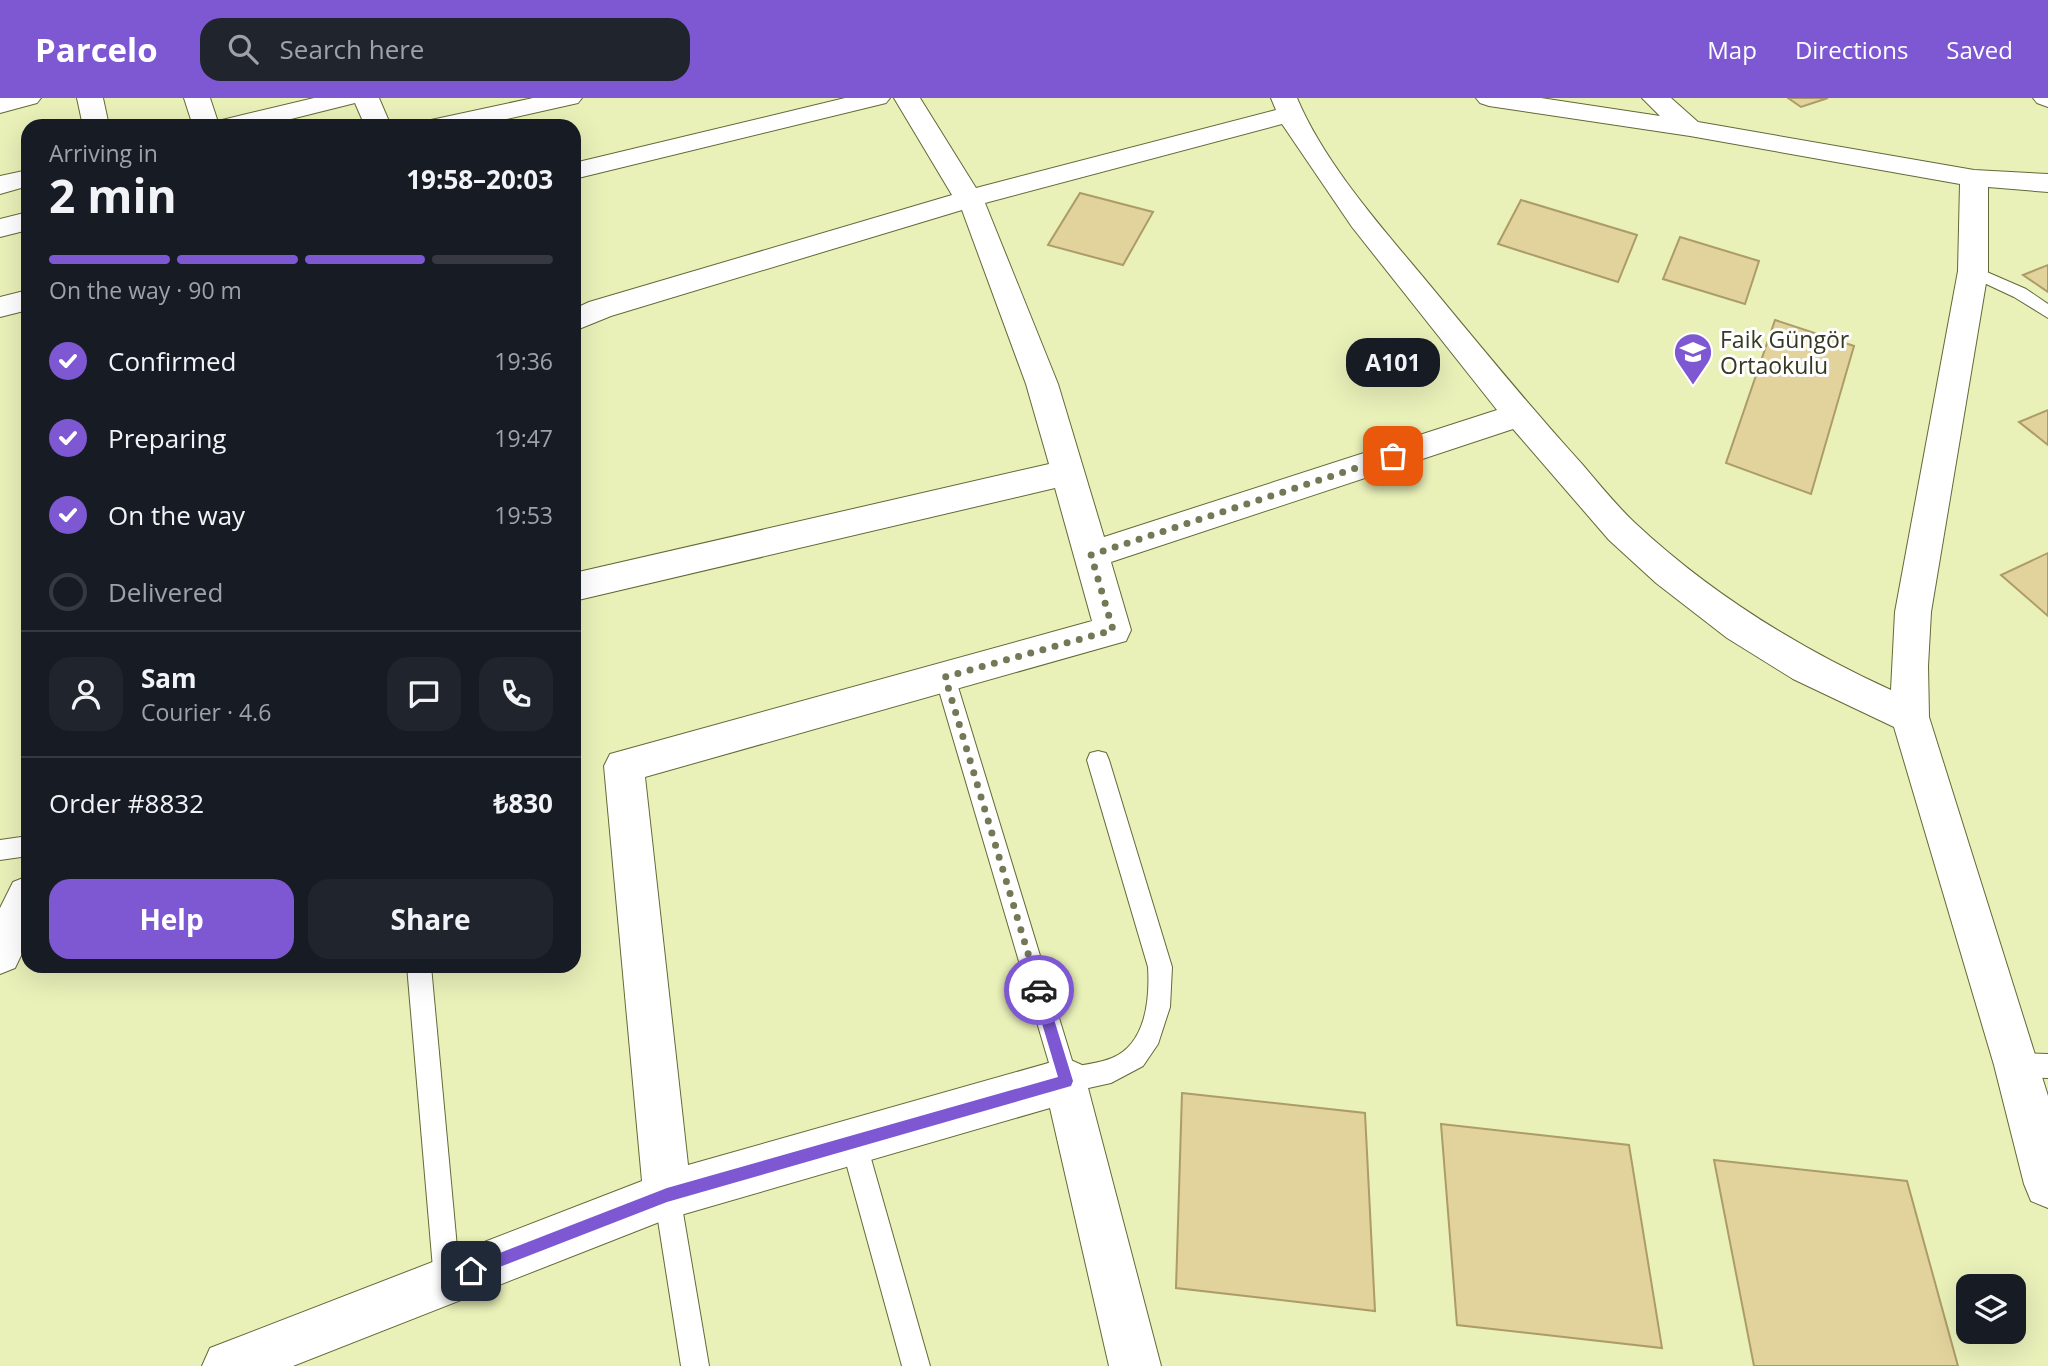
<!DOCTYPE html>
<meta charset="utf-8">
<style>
:root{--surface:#171b24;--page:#20242c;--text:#f1f3f6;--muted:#9ea1a6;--line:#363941;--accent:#7d58d2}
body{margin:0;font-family:"Open Sans",sans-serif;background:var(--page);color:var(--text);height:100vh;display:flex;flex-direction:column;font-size:26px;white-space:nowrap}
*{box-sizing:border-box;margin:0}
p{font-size:23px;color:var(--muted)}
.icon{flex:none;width:38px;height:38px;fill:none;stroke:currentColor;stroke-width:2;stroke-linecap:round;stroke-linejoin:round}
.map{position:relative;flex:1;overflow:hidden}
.panel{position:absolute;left:21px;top:21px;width:560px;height:854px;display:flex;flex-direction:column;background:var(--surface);border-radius:21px;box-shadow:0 7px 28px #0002}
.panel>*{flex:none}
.fabs{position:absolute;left:1956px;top:1176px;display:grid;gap:14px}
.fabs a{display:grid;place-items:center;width:70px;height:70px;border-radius:14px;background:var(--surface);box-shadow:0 7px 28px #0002;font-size:35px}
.pin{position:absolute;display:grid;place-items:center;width:60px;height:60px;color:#fff;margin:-30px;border-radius:14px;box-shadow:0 4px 10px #0006}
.courier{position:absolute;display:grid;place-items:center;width:70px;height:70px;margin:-35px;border:5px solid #7d58d2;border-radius:50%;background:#fff;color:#222;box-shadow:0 2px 9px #0007}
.bubble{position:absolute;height:49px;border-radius:21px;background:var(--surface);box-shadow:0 7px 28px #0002;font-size:23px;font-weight:700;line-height:49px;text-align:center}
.summary em{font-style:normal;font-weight:700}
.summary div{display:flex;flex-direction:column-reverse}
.summary{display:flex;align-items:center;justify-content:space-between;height:119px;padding:0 28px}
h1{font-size:46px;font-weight:700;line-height:52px}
.bar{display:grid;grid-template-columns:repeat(4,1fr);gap:10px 7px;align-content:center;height:84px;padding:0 28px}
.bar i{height:9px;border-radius:5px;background:var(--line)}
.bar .on{background:var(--accent)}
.bar p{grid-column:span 4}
.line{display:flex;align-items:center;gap:18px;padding:0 28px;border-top:2px solid var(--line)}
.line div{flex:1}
.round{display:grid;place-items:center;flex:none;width:74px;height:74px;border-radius:21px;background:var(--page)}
ol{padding:0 28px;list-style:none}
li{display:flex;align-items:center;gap:21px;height:77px}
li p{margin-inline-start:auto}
li .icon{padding:7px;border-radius:50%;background:var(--accent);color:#fff;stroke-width:4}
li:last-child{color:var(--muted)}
li i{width:38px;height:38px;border:4px solid var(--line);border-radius:50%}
.button{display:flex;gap:14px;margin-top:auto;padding:14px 28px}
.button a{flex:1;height:80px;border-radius:21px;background:var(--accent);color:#fff;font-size:28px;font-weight:700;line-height:80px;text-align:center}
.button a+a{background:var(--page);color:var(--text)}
header{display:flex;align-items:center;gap:42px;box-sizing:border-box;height:98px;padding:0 35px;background:var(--accent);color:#fff}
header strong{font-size:33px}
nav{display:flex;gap:38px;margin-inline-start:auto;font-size:24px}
.search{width:490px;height:63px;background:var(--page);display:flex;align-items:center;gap:18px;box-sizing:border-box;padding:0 24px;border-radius:21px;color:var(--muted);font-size:26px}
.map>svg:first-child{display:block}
.building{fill:#e2d29b;stroke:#ac9c68;stroke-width:2}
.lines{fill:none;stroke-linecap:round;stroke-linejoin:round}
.lane-casing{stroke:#646936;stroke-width:2}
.street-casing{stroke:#646936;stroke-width:2}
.highway-casing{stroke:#646936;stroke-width:2}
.lane{fill:#fff;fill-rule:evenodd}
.street{fill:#fff;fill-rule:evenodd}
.highway{fill:#fff;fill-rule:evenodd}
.route{fill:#7d58d2}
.done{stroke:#757856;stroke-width:7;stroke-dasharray:0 12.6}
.labels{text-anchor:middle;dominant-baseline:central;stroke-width:6;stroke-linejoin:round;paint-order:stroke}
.poi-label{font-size:23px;fill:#363822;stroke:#fff;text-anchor:start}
</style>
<header>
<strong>Parcelo</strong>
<div class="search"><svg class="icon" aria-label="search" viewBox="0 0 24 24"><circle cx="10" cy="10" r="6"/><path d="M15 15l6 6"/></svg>Search here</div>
<nav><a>Map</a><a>Directions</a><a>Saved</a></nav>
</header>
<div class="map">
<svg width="2048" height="1268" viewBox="0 0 2048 1268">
<rect width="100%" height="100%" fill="#e9f0b8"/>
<!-- building -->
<g class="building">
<polygon points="1788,0 1828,0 1801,9"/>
<polygon points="1080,95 1153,114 1123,167 1048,147"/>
<polygon points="1521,102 1637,137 1618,184 1498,146"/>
<polygon points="1680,139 1759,163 1745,206 1663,181"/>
<polygon points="2048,167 2048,194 2023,177"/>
<polygon points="1775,222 1854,248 1811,396 1726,365"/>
<polygon points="2048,312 2048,347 2019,324"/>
<polygon points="2048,455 2048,518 2001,477"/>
<polygon points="1182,995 1365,1015 1375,1213 1176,1190"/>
<polygon points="1441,1026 1629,1047 1662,1250 1457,1227"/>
<polygon points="1714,1062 1907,1083 1958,1268 1754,1268"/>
</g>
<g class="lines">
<!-- lane casing -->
<g class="lane-casing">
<g id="lane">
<polygon points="1973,168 2026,191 2048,206 2048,220 2014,199 1967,177 1965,173"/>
<path d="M945 570 952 573 955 579 1074 969C1086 966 1100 965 1112 960 1146 946 1150 901 1148 869L1087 662 1090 655 1098 653 1106 655 1109 662 1172 869 1170 909 1158 946 1143 968 1111 985 1066 995 1057 992 935 579 938 573Z"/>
<polygon points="28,738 28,758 0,762 0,742"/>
<polygon points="407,868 431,868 460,1182 457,1192 447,1195 437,1192 434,1182"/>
<polygon points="2017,955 2048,956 2048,980 2017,979 2008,976 2005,967 2008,958"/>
<polygon points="853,1030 862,1034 866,1043 930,1268 902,1268 840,1043 844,1034"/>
<polygon points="667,1084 676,1088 680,1097 709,1268 681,1268 654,1097 658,1088"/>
</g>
</g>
<!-- street casing -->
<g class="street-casing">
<g id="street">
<polygon points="0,0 41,0 37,5 0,15"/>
<polygon points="77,0 103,0 109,28 83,28"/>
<polygon points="184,0 210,0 219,27 222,22 314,0 379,0 391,28 365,28 355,5 263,28 193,28"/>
<path d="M894 0H920L976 90 1276 12 1271 0H1297C1327 71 1389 137 1438 197 1485 254 1532 311 1582 366 1599 386 1616 407 1635 425 1711 496 1797 549 1891 592L1895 514 1958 173 1960 86 1690 38 1489 8 1480 5 1476 0H1541L1660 18 1642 0H1671L1698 24 1974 72 2048 76V94L1988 89V173L1931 514 1928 568 1929 619 2048 998V1110L2031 1103 2024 1086 1994 967 1894 629 1793 581 1727 540 1656 485 1609 442 1513 331 1111 464 1131 532 1126 543 645 679 688 1067 1066 960 1082 967 1161 1268H1109L1050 1010 667 1121 293 1268H202L210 1250 642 1083 604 668 610 656 1092 523 1055 390 574 503V475L1049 366 1026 286 962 112 611 218 574 233V211L589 204 952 97ZM1282 26 1352 129 1497 312 1104 439 1058 286 985 105Z"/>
<polygon points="2033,0 2048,0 2048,9 2037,5"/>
<polygon points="28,72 28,88 0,96 0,78"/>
<polygon points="28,778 28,843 15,870 0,876 0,810 13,784"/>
</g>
</g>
<!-- highway casing -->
<g class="highway-casing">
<g id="highway">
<polygon points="533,0 582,0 578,5 476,28 427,28 431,22"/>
<polygon points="845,0 890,0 886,5 574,81 574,65"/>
<polygon points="28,114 28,132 0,139 0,121"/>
<polygon points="28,192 28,212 0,219 0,199"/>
</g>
</g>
<!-- lane -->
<use href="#lane" class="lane"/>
<!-- street -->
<use href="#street" class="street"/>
<!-- highway -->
<use href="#highway" class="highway"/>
</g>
<!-- route -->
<polygon class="route" points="1039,885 1045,892 1073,983 1071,988 667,1104 471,1180 466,1178 466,1168 667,1090 1058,979 1032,892"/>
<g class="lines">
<!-- done -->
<polyline class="done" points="1039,892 945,579 1113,532 1091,457 1393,358"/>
</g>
<!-- icons -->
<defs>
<g id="school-pin" transform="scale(2.0125)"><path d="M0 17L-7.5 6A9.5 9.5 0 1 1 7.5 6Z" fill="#7d58d2" stroke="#fff"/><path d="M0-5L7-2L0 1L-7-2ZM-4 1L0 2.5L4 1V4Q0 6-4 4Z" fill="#fff"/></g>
</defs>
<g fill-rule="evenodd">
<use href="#school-pin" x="1693" y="254"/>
</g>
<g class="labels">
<!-- poi labels -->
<g class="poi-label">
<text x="1720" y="241">Faik Güngör<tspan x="1720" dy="26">Ortaokulu</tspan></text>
</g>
</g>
</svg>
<div class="fabs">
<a><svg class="icon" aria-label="layers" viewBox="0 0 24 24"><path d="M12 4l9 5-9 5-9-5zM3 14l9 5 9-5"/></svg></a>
</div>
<div class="pin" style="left:1393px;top:358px;background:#ea580c"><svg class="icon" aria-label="bag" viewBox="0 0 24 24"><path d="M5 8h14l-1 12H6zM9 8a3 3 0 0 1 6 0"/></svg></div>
<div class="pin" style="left:471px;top:1173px;background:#1f2937"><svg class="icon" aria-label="home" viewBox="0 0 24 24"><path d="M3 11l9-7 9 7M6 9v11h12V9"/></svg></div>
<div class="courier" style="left:1039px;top:892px"><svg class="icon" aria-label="car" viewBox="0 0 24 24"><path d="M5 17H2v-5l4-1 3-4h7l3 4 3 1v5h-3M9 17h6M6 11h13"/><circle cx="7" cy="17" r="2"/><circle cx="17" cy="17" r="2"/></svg></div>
<div class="bubble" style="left:1346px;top:240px;width:94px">A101</div>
<section class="panel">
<div class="summary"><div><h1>2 min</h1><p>Arriving in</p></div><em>19:58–20:03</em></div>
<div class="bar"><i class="on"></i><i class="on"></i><i class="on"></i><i></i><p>On the way · 90 m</p></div>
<ol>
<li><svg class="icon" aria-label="check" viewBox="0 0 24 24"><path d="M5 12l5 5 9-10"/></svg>Confirmed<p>19:36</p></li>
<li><svg class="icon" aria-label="check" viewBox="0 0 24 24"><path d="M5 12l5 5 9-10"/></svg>Preparing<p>19:47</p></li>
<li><svg class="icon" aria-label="check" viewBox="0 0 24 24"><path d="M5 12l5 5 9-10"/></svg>On the way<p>19:53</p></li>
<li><i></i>Delivered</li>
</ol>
<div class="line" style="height:126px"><a class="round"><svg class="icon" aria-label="person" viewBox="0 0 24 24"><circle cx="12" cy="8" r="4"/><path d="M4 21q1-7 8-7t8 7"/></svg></a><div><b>Sam</b><p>Courier · 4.6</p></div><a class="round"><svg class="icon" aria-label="chat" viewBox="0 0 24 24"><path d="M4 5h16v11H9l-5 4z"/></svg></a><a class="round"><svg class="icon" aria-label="phone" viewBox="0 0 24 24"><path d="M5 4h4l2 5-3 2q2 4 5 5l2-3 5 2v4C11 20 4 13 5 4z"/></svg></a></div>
<div class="line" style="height:91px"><div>Order #8832</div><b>₺830</b></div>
<div class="button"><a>Help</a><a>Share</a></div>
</section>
</div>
